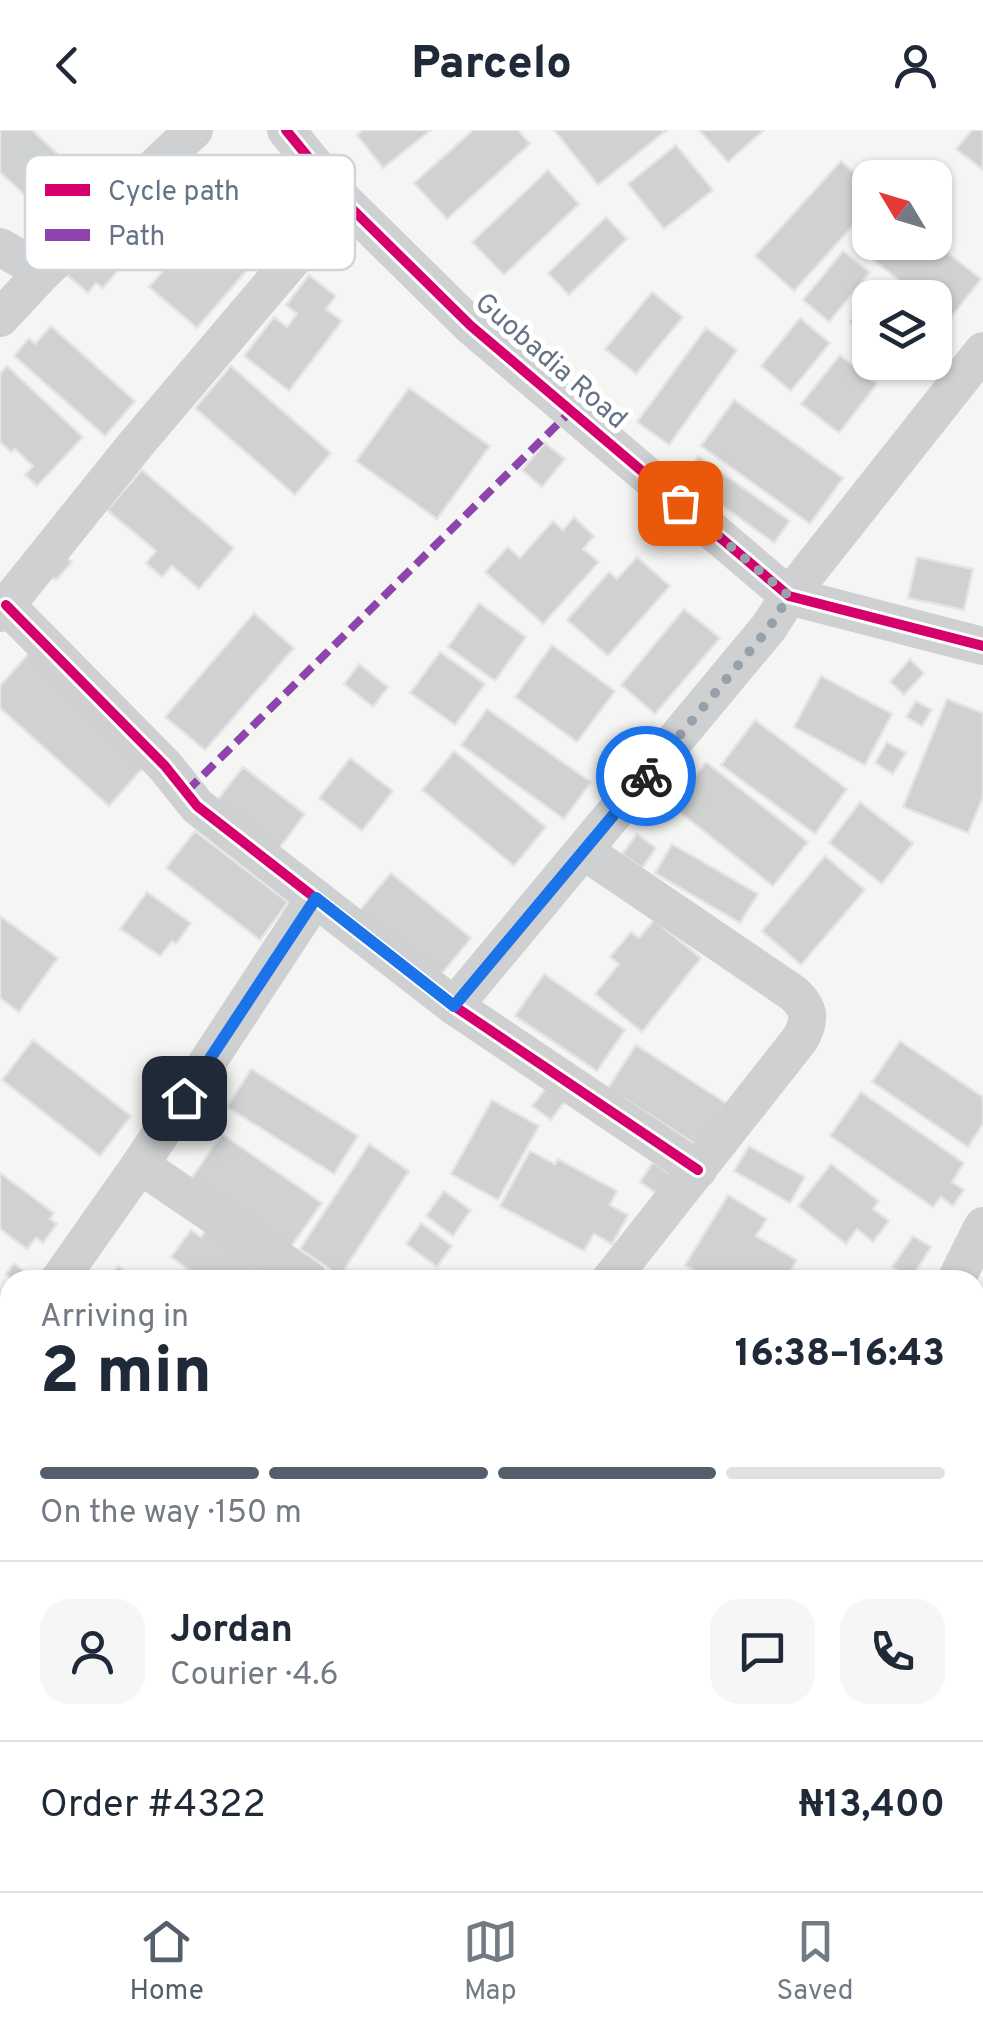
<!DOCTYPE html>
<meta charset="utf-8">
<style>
:root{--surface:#fff;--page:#f6f6f7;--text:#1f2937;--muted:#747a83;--line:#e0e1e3;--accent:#555f6c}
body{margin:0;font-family:Overpass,sans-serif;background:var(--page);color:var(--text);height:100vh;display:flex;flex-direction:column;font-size:38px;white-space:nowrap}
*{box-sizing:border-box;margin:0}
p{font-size:32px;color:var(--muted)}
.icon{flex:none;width:55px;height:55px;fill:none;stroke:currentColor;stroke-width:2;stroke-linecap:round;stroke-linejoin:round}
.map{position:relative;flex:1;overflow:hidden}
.side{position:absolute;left:0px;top:1140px;width:985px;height:622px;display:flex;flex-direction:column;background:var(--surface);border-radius:30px 30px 0 0;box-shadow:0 2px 8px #0004}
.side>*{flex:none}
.needle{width:65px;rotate:308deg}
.controls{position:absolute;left:852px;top:30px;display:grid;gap:20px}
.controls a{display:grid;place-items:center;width:100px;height:100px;border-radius:20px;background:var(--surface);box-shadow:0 2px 8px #0004;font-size:50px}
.pin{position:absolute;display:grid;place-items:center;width:85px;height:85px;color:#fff;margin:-42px;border-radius:20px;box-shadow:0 5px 15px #0006}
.courier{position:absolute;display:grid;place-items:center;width:100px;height:100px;margin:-50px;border:8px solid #1a73e8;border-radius:50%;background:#fff;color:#222;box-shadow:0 2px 12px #0007}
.overview em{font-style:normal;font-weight:800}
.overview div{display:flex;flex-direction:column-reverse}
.overview{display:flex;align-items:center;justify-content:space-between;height:170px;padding:0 40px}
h1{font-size:65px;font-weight:800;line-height:75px}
.bar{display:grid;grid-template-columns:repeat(4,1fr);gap:15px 10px;align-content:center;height:120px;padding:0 40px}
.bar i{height:12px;border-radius:8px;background:var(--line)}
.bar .current{background:var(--accent)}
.bar p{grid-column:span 4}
.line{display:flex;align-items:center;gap:25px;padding:0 40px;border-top:2px solid var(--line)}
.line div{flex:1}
.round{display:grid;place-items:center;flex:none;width:105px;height:105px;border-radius:30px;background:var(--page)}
header{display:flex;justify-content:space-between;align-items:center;height:130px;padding:0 40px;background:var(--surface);font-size:45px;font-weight:800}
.tabs{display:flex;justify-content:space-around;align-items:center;height:140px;border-top:2px solid var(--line);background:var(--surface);font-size:28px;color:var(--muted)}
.tabs a{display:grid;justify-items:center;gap:5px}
.tabs .current{color:var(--accent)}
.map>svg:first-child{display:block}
.building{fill:#d0d1d1;stroke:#e4e5e4;stroke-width:2.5}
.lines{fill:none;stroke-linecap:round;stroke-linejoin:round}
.minor{stroke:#cfd0d1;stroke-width:38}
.quiet{stroke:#8e44ad;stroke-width:8;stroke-dasharray:15 8;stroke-linecap:butt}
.cycleway-casing{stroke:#fff;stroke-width:16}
.cycleway{stroke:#d6006c;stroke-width:10}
.done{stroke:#97a1ac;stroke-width:10;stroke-dasharray:0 18}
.route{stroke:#1a73e8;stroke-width:12}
.labels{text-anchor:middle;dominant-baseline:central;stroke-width:10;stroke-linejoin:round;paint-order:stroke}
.street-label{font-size:28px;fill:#647386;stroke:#fff}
.key{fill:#fff;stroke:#d0d5db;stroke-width:2.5}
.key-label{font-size:28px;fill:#647386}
</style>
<header><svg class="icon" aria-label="back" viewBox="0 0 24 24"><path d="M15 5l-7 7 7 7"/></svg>Parcelo<svg class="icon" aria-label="person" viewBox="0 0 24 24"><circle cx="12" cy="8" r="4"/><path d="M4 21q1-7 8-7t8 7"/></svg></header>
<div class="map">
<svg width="983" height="1761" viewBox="0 0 983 1761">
<rect width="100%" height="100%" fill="#f5f6f4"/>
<!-- building -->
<g class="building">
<polygon points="0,0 32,0 79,44 43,82 0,42"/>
<polygon points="363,0 431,0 383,38 357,5"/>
<polygon points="473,0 518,0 530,14 447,89 414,53"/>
<polygon points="554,0 667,0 598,55"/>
<polygon points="699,0 764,0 728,32"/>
<polygon points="972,0 983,0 983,40 956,19"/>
<polygon points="676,15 713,60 664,99 628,54"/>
<polygon points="841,31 870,57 870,77 794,161 755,126"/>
<polygon points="548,40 579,74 504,145 472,112"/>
<polygon points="232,60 280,102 197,198 149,157"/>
<polygon points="606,87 627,109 569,165 548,143"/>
<polygon points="877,112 934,112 981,149 949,190 935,178 935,168 921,168 867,125"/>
<polygon points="92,114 120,138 103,158 96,153 88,163 67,145"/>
<polygon points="843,121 870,142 829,192 803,170"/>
<polygon points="309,145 336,166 326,179 342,191 289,261 244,226 274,187 287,197 297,184 286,175"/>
<polygon points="883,152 902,168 870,168"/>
<polygon points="652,162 683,187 636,244 605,219"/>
<polygon points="870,168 870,209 850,192"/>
<polygon points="800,188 830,213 791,261 761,236"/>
<polygon points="51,196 135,271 105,306 14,226 29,208 35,214"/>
<polygon points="706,198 737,220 669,315 637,292"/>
<polygon points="840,225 877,254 839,303 801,274"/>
<polygon points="7,236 83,307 37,356 25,345 33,336 15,319 11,322 0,312 0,244"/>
<polygon points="231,236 331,323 295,365 195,278"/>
<polygon points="409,258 490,316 437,389 356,331"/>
<polygon points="734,270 843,348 810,394 701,316"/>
<polygon points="545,313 565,329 542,357 522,340"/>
<polygon points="698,326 790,391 774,413 683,347"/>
<polygon points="142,340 234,418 199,459 172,436 162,447 146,433 156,421 107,380"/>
<polygon points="574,387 594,406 583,419 599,432 543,494 485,442 508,417 520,428 553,391 563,400"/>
<polygon points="58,420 72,432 56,450 42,439"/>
<polygon points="637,427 670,456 608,526 567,490 609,442 617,449"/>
<polygon points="917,427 973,439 964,480 908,468"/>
<polygon points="479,473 526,507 495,551 448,517"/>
<polygon points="684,479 720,508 655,584 621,555"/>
<polygon points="254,483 294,518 205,620 165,587"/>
<polygon points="552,515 615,561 577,612 515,567"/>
<polygon points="30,522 150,630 109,676 0,578 0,556"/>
<polygon points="440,522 485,554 455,595 410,563"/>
<polygon points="910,529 924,543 904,565 890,552"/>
<polygon points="359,534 388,557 373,577 344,554"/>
<polygon points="821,546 892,584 865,635 794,597"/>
<polygon points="947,569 983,583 983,667 968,703 903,677"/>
<polygon points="916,571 932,580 922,596 906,587"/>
<polygon points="487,579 591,652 564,689 461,615"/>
<polygon points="755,590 847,659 815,704 721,635"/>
<polygon points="887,612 906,623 893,644 875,633"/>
<polygon points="454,621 546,697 514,736 422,660"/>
<polygon points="350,628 393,661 362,701 319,668"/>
<polygon points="706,632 808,712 773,756 672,676"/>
<polygon points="243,637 305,684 275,724 212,677"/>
<polygon points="860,672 913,713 882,754 829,713"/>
<polygon points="195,701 288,772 260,810 166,738"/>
<polygon points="637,704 656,718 642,738 622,724"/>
<polygon points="672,714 758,764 740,793 655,743"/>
<polygon points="825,726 865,760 801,835 762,801"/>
<polygon points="391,743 471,808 439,847 359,781"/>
<polygon points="147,762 191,793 176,814 172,811 160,826 120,799"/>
<polygon points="0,786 58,828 19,882 0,868"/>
<polygon points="654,790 701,828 642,902 595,864 619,834 610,827 631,802 639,808"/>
<polygon points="544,844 625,900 597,941 515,886"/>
<polygon points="33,910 131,986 100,1026 2,950"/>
<polygon points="900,911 983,967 983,994 968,1017 872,952"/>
<polygon points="636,915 726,973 698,1016 608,958"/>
<polygon points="251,939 358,1006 334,1044 227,977"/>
<polygon points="547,957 566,970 551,990 532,976"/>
<polygon points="861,962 964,1033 952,1052 964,1060 953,1076 941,1067 933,1077 830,1006"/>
<polygon points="492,970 539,996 498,1070 451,1044"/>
<polygon points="222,1004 322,1073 290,1118 191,1049"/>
<polygon points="369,1014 409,1041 340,1146 300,1119"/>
<polygon points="749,1016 805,1047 790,1073 734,1041"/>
<polygon points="530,1021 555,1034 558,1029 617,1061 610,1075 628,1085 612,1114 594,1104 584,1121 500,1076"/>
<polygon points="653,1032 673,1046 660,1066 640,1052"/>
<polygon points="831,1034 879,1071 873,1079 889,1091 873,1112 857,1099 846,1114 798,1076"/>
<polygon points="0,1043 54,1083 50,1089 57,1094 43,1113 36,1108 27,1119 0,1099"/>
<polygon points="444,1061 471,1080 453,1106 426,1086"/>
<polygon points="728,1065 767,1089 756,1106 797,1130 790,1142 798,1150 710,1150 685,1135"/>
<polygon points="421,1093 452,1116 437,1137 406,1114"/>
<polygon points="208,1098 266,1141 259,1150 202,1150 171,1127 191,1100 201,1107"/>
<polygon points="913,1106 931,1117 911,1149 892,1137"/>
<polygon points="14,1133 31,1147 28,1150 13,1150 6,1144"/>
<polygon points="118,1136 138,1150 108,1150"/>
<polygon points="975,1212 983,1217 983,1281 975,1276"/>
<polygon points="10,1324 10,1374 0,1367 0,1338"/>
<polygon points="975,1379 983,1384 983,1456 975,1451"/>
<polygon points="110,1752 167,1752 160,1761 120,1761"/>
<polygon points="305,1752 366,1752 374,1761 295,1761"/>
</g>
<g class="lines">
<!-- minor -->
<g class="minor">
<polyline points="286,0 343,70 471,196 789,466 983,516"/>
<polyline points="0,117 43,142"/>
<polyline points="0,188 43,142 194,0"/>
<polyline points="6,475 165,636 197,676 454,876 698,1040"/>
<polyline points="0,483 136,314 343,70"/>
<path d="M584 721 793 863C810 878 811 890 800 909L610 1150"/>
<polyline points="454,876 769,497 789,466 983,221"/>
<polyline points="140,1035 309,1150"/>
<polyline points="59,1150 140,1035 315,768"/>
<polyline points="956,1150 983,1096"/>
<polyline points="0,1233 10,1219"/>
<polyline points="0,1404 10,1413"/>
<polyline points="0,1516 10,1493"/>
<polyline points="0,1694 10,1705"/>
<polyline points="975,1709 983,1694"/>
<polyline points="54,1752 62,1761"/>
<polyline points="516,1761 525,1752"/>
<polyline points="947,1761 952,1752"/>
</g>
<!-- quiet -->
<polyline class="quiet" points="187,661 571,281"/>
<!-- cycleway casing -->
<g class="cycleway-casing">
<g id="cycleway">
<polyline points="286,0 343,70 471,196 789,466 983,516"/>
<polyline points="6,475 165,636 197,676 454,876 698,1040"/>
</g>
</g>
<!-- cycleway -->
<use href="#cycleway" class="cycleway"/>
</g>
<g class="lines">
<!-- done -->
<polyline class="done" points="646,646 769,498 789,466 680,373"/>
<!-- route -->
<polyline class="route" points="184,968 316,768 454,876 646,646"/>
</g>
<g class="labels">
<!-- street labels -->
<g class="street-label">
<text transform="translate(550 232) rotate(41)">Guobadia Road</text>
</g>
</g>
<!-- legend -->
<rect x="25" y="25" width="330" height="115" rx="15" class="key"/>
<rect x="45" y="54" width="45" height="12" fill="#d6006c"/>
<rect x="45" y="99" width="45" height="12" fill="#8e44ad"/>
<g class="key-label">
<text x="108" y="70">Cycle path</text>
<text x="108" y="115">Path</text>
</g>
</svg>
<div class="controls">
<a><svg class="needle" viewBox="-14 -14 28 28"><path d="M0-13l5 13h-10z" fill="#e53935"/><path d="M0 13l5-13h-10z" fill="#747a83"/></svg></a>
<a><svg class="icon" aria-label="layers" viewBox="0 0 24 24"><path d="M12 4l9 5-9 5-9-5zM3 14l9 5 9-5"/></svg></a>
</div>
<div class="pin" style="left:680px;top:373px;background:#ea580c"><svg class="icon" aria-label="bag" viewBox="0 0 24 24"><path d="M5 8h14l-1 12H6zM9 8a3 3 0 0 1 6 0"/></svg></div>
<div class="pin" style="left:184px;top:968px;background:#1f2937"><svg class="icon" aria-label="home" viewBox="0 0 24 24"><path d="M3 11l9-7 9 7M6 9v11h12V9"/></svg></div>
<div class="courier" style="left:646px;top:646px"><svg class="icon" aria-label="bike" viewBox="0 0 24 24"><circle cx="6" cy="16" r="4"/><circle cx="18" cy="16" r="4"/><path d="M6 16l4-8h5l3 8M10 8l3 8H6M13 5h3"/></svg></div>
<section class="side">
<div class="overview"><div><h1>2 min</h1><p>Arriving in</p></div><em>16:38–16:43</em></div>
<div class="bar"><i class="current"></i><i class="current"></i><i class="current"></i><i></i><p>On the way · 150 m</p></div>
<div class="line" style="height:180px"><a class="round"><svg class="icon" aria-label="person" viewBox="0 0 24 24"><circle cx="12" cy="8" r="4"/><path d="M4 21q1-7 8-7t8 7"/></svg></a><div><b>Jordan</b><p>Courier · 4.6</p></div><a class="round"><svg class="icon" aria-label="chat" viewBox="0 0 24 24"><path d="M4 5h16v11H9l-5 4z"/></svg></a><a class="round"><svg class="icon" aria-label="phone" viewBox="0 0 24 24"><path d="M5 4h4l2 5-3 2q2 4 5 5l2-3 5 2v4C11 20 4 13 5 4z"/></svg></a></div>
<div class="line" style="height:130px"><div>Order #4322</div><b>₦13,400</b></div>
</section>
</div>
<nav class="tabs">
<a class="current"><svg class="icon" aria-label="home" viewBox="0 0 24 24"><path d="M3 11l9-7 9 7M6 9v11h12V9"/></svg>Home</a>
<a><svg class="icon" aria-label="map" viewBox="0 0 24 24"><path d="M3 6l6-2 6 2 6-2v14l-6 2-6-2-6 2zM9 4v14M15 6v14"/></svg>Map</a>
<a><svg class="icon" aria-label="saved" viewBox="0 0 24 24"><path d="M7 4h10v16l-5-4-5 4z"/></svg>Saved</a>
</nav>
